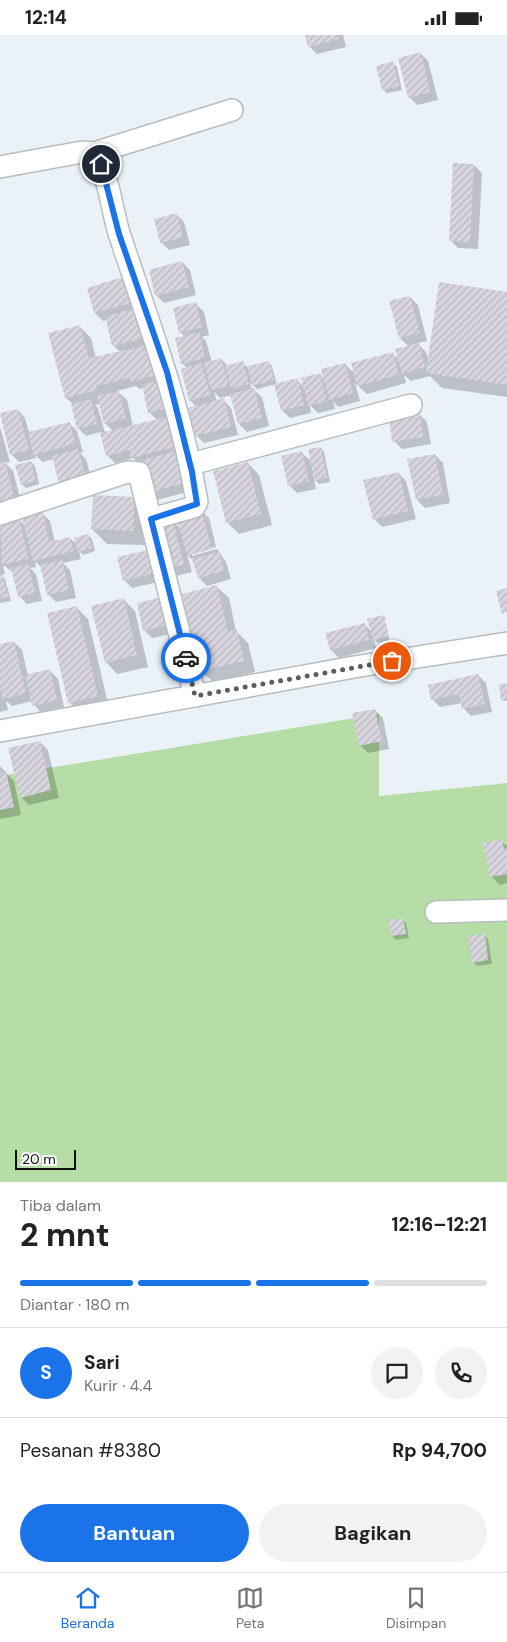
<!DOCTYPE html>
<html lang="id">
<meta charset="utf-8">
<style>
:root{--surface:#fff;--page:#f2f2f2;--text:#222;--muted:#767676;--line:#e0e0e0;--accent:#1a73e8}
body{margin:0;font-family:"DM Sans",sans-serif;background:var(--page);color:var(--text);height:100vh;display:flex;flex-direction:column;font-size:19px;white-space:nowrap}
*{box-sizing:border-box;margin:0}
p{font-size:16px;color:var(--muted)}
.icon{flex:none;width:28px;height:28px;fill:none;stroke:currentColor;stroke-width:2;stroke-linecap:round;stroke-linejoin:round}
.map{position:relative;height:1147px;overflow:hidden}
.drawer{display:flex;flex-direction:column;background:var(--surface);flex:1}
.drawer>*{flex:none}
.scale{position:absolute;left:15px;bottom:12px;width:61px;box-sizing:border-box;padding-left:5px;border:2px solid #0d0f11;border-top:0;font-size:14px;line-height:18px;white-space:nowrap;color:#0d0f11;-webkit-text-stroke:4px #fefefe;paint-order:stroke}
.pin{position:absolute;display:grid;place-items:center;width:42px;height:42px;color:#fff;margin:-21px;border:2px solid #fff;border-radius:50%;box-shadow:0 1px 5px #0007}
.courier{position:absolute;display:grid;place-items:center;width:50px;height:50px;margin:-25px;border:4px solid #1a73e8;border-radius:50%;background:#fff;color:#222;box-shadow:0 1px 6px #0007}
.overview em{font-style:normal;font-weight:700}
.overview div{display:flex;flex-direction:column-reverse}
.overview{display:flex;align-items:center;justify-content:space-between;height:85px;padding:0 20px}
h1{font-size:32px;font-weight:700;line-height:38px}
.bar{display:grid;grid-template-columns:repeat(4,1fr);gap:8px 5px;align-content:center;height:60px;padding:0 20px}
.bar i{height:6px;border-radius:4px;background:var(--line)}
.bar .active{background:var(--accent)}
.bar p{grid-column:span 4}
.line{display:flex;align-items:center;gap:12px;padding:0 20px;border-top:1px solid var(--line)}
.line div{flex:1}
.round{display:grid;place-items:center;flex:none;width:52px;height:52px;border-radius:26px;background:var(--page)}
.action{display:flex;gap:10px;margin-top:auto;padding:10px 20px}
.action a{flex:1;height:58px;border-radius:30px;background:var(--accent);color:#fff;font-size:20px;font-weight:700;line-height:58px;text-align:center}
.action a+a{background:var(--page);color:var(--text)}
.status{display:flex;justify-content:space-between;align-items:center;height:35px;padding:0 25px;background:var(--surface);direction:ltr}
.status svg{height:14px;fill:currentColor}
.tab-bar{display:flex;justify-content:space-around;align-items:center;height:70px;border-top:1px solid var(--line);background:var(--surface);font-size:14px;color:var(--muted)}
.tab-bar a{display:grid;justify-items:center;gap:2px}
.tab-bar .active{color:var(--accent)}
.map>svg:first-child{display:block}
.grass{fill:#b6dda6}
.shadow{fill:#0003;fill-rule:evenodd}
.building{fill:url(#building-hatch)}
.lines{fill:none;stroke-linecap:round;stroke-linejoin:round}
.street-casing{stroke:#b6bdc3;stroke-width:24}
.street{stroke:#fff;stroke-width:21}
.done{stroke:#5a5e62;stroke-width:5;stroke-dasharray:0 9}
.route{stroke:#1a73e8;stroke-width:6}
</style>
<div class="status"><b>12:14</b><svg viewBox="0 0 49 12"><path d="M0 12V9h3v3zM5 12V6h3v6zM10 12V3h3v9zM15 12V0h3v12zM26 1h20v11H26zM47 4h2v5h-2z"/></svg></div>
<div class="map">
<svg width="507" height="1147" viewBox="0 0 507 1147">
<defs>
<pattern id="building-hatch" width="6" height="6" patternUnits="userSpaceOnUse" patternTransform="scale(1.25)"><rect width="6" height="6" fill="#d9d5de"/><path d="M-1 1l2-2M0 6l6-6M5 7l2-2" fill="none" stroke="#b9b6bd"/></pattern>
</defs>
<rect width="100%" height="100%" fill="#eaf2f8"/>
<!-- grass -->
<polygon class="grass" points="379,679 379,761 507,748 507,1147 0,1147 0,741"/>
<!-- shadow -->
<g class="shadow">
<polygon points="306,0 343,0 346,12 317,19 309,11"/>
<polygon points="420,18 428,26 438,65 417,70 409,62"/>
<polygon points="393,28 397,32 402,55 387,58 383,54"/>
<polygon points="474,130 482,138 478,214 458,213 450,205"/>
<polygon points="176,179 184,187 190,210 169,215 161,207"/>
<polygon points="182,227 190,235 196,260 164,268 156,260"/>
<path d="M123 243 195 455 157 465 149 457 141 430 133 423 115 428 107 420 101 397 86 401 78 393 72 368 66 363 50 299 80 292 91 303 96 323 120 317 113 310 107 285 103 286 95 278 88 254ZM136 351 140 354 144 353 150 378 157 385 133 391 127 365 117 356ZM100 369 105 388 113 396 105 398 98 373 95 370Z"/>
<path d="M507 258V362L442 353 430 341 411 346 404 340 406 348 367 359 355 348 360 366 338 372 333 366 335 374 318 378 310 370 311 378 290 383 282 375 276 349 254 355 262 362 269 391 247 397 239 389 232 360 220 363 214 357 217 366 223 365 231 373 238 400 204 408 196 400V372L190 365 187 333 182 328 185 302 180 297 196 269 204 277 209 300 202 302 206 306 212 327 221 324 228 331 243 328 247 332 268 327 272 331 277 350 297 345 305 353 320 339 325 345 345 329 356 340 392 318 399 325 409 312 400 303 391 267 410 262 418 270 427 306 417 308 426 317 429 326ZM250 347 257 354 252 355Z"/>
<polygon points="18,375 25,383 29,398 69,388 77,396 83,417 80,418 86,424 93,450 54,424 43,427 35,420 36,423 19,427 11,419"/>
<polygon points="419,379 427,387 431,409 402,414 394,406"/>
<polygon points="0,392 10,427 5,428 13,436 24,478 0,482"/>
<polygon points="321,413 324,417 330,447 319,449 314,444 316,454 297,458 289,450 302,418 312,427"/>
<polygon points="435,420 443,428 450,468 425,473 417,465"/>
<polygon points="31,427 35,431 39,449 26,453 22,449"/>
<polygon points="248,428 259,440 272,490 239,499 227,487"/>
<polygon points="398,438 406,446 416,484 382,492 374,484"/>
<polygon points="135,463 147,510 107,509 92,494"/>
<polygon points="201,475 209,483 216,512 192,519 192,521 217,514 226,527 231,544 207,551 199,543 195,527 187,520 192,537 176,541 168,533 172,485 181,494"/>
<polygon points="42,478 50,486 55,507 70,503 78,511 88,500 92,504 95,516 83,520 79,516 81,524 63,528 70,535 76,563 56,567 48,559 41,532 35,526 36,532 30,533 36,539 42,566 27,569 19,561 13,537 3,530 5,539 2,540 5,544 11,566 0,568 0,489 19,484 26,492"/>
<polygon points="153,515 166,545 132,553 124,545"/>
<polygon points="217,552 229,563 236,596 248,608 255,637 213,647 201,636 183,560"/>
<polygon points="124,565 135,576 148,632 117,639 106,627"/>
<polygon points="138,569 180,597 152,603 144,595"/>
<polygon points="76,572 88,584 109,672 81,679 69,667"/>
<polygon points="384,582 386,584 384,584 389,605 378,608 374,605 376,613 339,623 331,615 327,599 364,589 372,597"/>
<polygon points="14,607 22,615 28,641 50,636 58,644 64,672 41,678 32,666 12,671 6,666 8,675 0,677 0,611"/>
<polygon points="478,640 486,648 492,677 471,681 463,673 462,668 440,672 432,664"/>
<polygon points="375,675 383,683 389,714 368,718 360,710"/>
<polygon points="40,707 48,715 59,763 29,770 21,762"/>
<polygon points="0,731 14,746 21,780 0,784"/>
<polygon points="501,806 507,811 507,848 500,850 492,842 484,809"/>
<polygon points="402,884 406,888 409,903 396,905 392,901"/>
<polygon points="484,900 488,904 492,929 477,931 473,927"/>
</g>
<!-- building -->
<g class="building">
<polygon points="305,0 338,0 339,4 308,12"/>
<polygon points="421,17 430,57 408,63 398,23"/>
<polygon points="393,26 399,51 382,55 376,31"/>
<polygon points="453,128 474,129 470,207 449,206"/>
<polygon points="177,178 183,202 160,208 154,184"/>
<polygon points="182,226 189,252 155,261 149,235"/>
<polygon points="123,242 131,268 94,278 87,253"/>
<polygon points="439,247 507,257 507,350 426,338"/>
<polygon points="410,261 420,298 399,303 389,266"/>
<polygon points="196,267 202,292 179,298 173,273"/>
<polygon points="138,273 145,303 112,311 105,281"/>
<polygon points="80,290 89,323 149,310 157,340 131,347 130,343 96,351 97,355 65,363 48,298"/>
<polygon points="199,297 205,323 181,329 175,303"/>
<polygon points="419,308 425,332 402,339 395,314"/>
<polygon points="393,317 399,340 357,351 351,328"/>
<polygon points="221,323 229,351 211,355 204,328"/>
<polygon points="243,326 249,349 231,354 225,331"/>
<polygon points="269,326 274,345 252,351 247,331"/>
<polygon points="202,328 210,360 189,366 181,334"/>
<polygon points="345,328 353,358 329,365 321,334"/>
<polygon points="320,338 327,366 308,371 301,343"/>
<polygon points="298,343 304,370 281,376 274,349"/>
<polygon points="162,344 169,373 148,378 142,350"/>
<polygon points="254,353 262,383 238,389 230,359"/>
<polygon points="119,356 126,383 104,389 97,361"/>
<polygon points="224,363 231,392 195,401 188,373"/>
<polygon points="91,364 97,389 77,394 71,369"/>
<polygon points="18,374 29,415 10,420 0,378"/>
<polygon points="420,378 423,402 392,407 389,383"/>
<polygon points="171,381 179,411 131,423 129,415 106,421 100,398"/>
<polygon points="70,387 75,409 33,420 28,397"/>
<polygon points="321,412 327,443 314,446 308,414"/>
<polygon points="78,414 86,443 59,449 52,421"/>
<polygon points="179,415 188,447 148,458 140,426"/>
<polygon points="302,416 309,446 288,451 281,421"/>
<polygon points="435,419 443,460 416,465 407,424"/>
<polygon points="5,426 16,470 0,474 0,428"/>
<polygon points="31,426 36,446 21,450 15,430"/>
<polygon points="248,427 261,479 226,488 213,436"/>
<polygon points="399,437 408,476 373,485 363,445"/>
<polygon points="93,460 135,462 133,496 91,494"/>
<polygon points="201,474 212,514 187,521 176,480"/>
<polygon points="43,477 49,507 70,502 74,516 33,526 22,482"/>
<polygon points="19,483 29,524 2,530 0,487"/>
<polygon points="172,483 184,529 167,534 155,488"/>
<polygon points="88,499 92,513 78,517 74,503"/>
<polygon points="153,514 159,537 123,546 117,522"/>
<polygon points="219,517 224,536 198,543 192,524"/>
<polygon points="62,525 69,555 47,560 40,530"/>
<polygon points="28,529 35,558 18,562 11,533"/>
<polygon points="2,538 8,562 0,564 0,539"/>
<polygon points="217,550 228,597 237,595 244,626 200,636 182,559"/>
<polygon points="507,553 507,577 502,579 496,556"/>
<polygon points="166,561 173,589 143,596 137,568"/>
<polygon points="124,563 137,620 105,628 91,571"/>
<polygon points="77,571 98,661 68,668 47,578"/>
<polygon points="384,580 389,601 373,605 367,584"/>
<polygon points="365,588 369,605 330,615 325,598"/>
<polygon points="14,606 26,658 3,664 0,653 0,609"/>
<polygon points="50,634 57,665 32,671 25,640"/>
<polygon points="478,639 485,669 462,674 459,659 431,665 428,650"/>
<polygon points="499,649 507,649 507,666 501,666"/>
<polygon points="375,674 382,706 359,711 352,678"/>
<polygon points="40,706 51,755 20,763 8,713"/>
<polygon points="6,736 14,772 0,775 0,738"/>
<polygon points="502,804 504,814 507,813 507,839 490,842 483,808"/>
<polygon points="403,883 406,899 391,901 388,885"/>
<polygon points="485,899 488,925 472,928 468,901"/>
</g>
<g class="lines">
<!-- street casing -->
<g class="street-casing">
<g id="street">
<polyline points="94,118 232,75"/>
<path d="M0 132 82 117 94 118C110 142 111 174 120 201 149 289 182 375 197 467L194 472 151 484"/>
<polyline points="191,429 411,370"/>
<polyline points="0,479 127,437 139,438 195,661"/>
<polyline points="0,696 354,632 507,608"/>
<polyline points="436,877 507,875"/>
</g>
</g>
<!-- street -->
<use href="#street" class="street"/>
</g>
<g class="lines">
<!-- done -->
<polyline class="done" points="186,623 195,661 392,626"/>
<!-- route -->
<polyline class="route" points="101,129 119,199 167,337 192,437 197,469 151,484 186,623"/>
</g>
</svg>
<div class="scale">20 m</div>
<div class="pin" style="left:392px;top:626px;background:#ea580c"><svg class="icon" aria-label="bag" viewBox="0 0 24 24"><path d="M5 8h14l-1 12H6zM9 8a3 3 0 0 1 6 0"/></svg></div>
<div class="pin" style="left:101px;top:129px;background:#1f2937"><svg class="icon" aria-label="home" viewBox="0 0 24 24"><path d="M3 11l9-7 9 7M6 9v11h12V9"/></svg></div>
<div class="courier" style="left:186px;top:623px"><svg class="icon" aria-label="car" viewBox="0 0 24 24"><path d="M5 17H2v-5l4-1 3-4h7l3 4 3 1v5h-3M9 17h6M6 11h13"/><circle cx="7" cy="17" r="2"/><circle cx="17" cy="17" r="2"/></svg></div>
</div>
<section class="drawer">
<div class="overview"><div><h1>2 mnt</h1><p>Tiba dalam</p></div><em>12:16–12:21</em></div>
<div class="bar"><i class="active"></i><i class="active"></i><i class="active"></i><i></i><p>Diantar · 180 m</p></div>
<div class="line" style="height:90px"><b class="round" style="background:var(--accent);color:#fff">S</b><div><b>Sari</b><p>Kurir · 4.4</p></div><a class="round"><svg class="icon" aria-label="chat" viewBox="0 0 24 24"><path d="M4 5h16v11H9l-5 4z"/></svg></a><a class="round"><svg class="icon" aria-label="phone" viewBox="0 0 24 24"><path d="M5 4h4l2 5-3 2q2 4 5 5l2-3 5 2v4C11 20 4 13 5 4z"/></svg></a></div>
<div class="line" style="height:65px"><div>Pesanan #8380</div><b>Rp 94,700</b></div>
<div class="action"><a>Bantuan</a><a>Bagikan</a></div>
</section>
<nav class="tab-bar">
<a class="active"><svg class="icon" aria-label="home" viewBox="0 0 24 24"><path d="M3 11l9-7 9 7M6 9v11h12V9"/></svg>Beranda</a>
<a><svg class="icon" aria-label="map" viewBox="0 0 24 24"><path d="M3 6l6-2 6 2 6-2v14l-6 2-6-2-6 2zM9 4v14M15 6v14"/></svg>Peta</a>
<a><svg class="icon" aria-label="saved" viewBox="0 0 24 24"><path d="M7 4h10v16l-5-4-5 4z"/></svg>Disimpan</a>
</nav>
